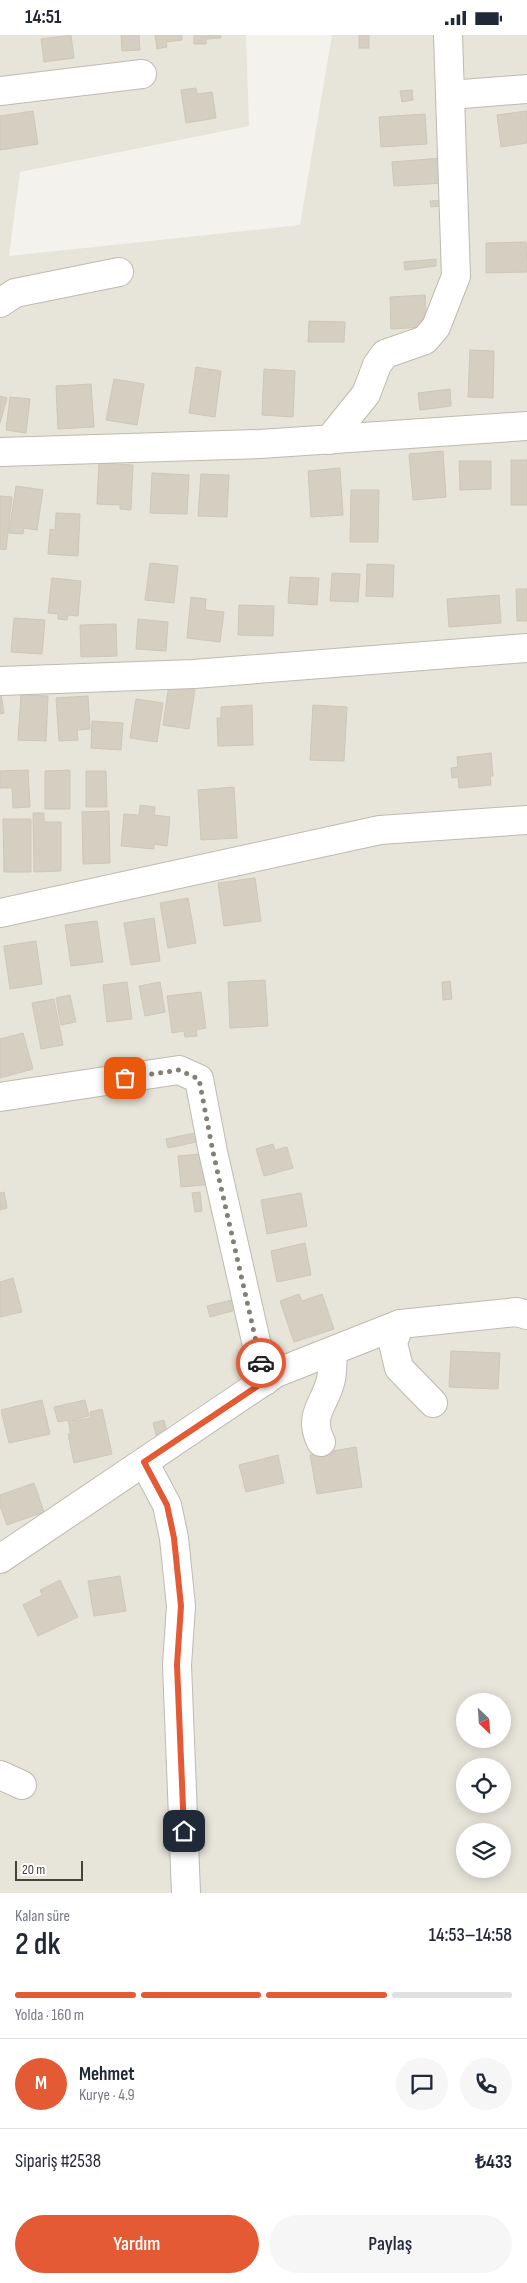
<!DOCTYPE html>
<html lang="tr">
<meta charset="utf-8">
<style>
:root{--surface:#fff;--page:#f6f6f7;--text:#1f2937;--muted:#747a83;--line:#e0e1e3;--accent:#e35a34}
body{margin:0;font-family:"Sofia Sans Condensed",sans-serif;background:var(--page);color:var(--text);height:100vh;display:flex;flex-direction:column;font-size:19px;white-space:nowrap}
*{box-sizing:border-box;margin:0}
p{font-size:16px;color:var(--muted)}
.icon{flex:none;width:28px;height:28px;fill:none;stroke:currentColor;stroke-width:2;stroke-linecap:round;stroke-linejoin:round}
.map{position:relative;height:1858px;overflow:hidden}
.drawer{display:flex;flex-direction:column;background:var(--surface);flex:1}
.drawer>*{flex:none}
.needle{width:32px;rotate:155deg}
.controls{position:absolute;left:456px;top:1658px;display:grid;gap:10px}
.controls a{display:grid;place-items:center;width:55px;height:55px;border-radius:50%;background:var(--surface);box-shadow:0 2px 12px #0003;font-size:25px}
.scale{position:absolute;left:15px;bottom:12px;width:68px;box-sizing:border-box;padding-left:5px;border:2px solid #48433a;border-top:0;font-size:14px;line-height:18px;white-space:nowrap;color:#48433a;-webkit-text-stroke:4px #fff;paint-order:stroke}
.pin{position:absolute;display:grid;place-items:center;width:42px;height:42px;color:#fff;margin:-21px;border-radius:10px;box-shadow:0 2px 8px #0006}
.courier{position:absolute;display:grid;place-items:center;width:50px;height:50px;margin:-25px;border:4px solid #e35a34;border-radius:50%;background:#fff;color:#222;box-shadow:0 1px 6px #0007}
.overview em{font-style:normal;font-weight:600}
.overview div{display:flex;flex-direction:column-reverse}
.overview{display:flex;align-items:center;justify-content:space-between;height:85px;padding:0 15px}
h1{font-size:32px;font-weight:600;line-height:38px}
.bar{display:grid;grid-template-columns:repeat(4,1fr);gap:8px 5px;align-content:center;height:60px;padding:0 15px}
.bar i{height:6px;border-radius:4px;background:var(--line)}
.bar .selected{background:var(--accent)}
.bar p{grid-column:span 4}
.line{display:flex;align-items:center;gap:12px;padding:0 15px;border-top:1px solid var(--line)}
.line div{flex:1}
.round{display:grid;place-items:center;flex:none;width:52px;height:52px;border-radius:26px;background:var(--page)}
.button{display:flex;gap:10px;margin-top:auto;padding:10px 15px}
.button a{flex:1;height:58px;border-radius:30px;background:var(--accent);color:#fff;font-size:20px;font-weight:600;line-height:58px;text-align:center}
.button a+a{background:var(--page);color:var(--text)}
.status{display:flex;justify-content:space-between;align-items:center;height:35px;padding:0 25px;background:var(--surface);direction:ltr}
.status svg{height:14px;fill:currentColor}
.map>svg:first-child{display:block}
.residential{fill:#e7e4da;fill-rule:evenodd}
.building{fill:#d5cfc2;stroke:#cfc7b6}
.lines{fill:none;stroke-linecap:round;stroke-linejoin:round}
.minor-casing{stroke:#bfbaaf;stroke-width:30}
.minor{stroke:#fff;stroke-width:28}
.done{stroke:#848078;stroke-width:5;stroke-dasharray:0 9}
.route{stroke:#e35a34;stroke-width:6}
</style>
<div class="status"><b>14:51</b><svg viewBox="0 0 49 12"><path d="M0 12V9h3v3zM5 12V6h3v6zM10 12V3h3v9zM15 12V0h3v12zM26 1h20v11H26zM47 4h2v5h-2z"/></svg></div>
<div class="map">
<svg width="527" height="1858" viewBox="0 0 527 1858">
<rect width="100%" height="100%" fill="#f4f2ec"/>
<!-- residential -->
<path class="residential" d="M0 0H246L249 91 20 137 9 221 300 190 332 0H527V1858H0ZM465 1666H502V1704H465ZM465 1731H502V1769H465ZM465 1796H502V1834H465Z"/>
<!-- building -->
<g class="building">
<polygon points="71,0 74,23 44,27 41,4"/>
<polygon points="121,0 139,0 140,15 122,16"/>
<polygon points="155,0 182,0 182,5 166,7 167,12 157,14"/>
<polygon points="194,0 221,0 221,3 206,4 206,9 194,9"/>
<rect x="359" y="0" width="10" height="13"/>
<polygon points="196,53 197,59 212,57 216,83 186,88 181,55"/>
<polygon points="412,55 413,65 402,67 400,56"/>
<polygon points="33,76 38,109 0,115 0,81"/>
<polygon points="527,76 527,108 501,112 497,80"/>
<polygon points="425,79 427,109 381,112 379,82"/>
<polygon points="442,123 443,148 394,151 392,127"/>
<polygon points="451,165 452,170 431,172 430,166"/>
<polygon points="526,207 527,237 486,238 486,208"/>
<polygon points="436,224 436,231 405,235 404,227"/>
<polygon points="425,260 427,292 391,294 390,262"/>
<polygon points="309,286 345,287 344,307 308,307"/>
<polygon points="470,315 494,316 493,363 468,362"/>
<polygon points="196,332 221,336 215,382 189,378"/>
<polygon points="264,334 295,336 293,382 262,380"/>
<polygon points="114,344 144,349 137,390 106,385"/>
<polygon points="91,349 94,392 58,394 56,351"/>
<polygon points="450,354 451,371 420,375 418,358"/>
<polygon points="0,361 7,363 0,388"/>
<polygon points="10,362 30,364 26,398 6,395"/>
<polygon points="443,416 446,462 413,465 409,419"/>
<rect x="511" y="425" width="16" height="45"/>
<polygon points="459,426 491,426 491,454 460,455"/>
<polygon points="99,428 133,430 131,475 120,474 120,470 97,469"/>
<polygon points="340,433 343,480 311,482 308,436"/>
<polygon points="152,438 189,440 187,479 150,478"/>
<polygon points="201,439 229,440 227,482 198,481"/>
<polygon points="16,451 43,455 37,495 24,493 23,499 9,498"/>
<polygon points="351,455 379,455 378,507 350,507"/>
<polygon points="0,461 12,462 6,515 0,514"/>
<polygon points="56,478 80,479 78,521 48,519 50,494 55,495"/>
<polygon points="150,528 178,531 174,568 145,565"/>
<polygon points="367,529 394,530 393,562 366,561"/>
<polygon points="332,538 360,539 358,567 330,566"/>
<polygon points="290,542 319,543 317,570 288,568"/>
<polygon points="52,543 81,546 78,581 68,580 67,585 58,584 58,579 48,578"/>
<polygon points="516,554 527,554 527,586 517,586"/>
<polygon points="499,560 501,588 449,592 447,564"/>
<polygon points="191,562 206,564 205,575 224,577 220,607 187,603"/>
<polygon points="239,570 274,571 273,601 238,600"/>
<polygon points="14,583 45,585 42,619 11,617"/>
<polygon points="138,584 168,587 166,616 136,614"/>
<polygon points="116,589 117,621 81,622 80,590"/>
<polygon points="169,650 195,654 189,694 163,690"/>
<polygon points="0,652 4,678 0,679"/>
<polygon points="21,660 48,661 46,706 18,705"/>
<polygon points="88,661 90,694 77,695 78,705 59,706 56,663"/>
<polygon points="136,664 163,668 157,707 130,703"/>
<polygon points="252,670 253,710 218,711 217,683 221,683 221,672"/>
<polygon points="313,670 347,672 344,726 310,725"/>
<polygon points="92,686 123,688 121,715 91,713"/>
<polygon points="491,718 493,741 490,741 491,750 459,753 458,742 452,743 451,733 458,732 457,722"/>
<polygon points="28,735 30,772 13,773 12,753 0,753 0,736"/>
<polygon points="70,735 70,774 45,774 45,736"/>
<polygon points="86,736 106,736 107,772 86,772"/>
<polygon points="234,752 237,803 201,805 198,755"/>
<polygon points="140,770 155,772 154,780 170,782 167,811 154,809 154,814 121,811 124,779 139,780"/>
<polygon points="109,776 110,828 83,829 82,777"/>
<polygon points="33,778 44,778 44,787 61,787 61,836 34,837"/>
<polygon points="3,784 31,784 31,837 4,837"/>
<polygon points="255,843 261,886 224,891 218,848"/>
<polygon points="188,863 196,908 168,913 160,868"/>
<polygon points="154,883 160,926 131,930 124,888"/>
<polygon points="97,886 103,927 71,931 65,890"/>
<polygon points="36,906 42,949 10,954 4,911"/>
<polygon points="265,945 268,991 230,993 228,947"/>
<polygon points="450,946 452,964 443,965 442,947"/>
<polygon points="127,947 132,984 107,987 103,950"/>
<polygon points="160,947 165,977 145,981 139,951"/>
<polygon points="201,957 206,993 196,995 197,1001 185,1002 184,996 172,998 167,961"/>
<polygon points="70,960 76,987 61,990 56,963"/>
<polygon points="54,964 63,1010 41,1014 32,968"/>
<polygon points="23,998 33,1034 0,1043 0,1004"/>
<polygon points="204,1096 206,1105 168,1113 166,1104"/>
<polygon points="273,1109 275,1115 287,1112 293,1133 264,1141 256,1114"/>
<polygon points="211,1118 214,1149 181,1152 178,1121"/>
<polygon points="4,1157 7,1173 0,1175 0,1158"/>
<polygon points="200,1157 202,1176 195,1177 192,1158"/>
<polygon points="301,1158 307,1191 267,1199 261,1165"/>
<polygon points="305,1208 311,1240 277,1247 271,1216"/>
<polygon points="13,1243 22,1277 0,1282 0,1247"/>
<polygon points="299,1259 302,1266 322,1259 334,1294 294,1307 280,1266"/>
<polygon points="244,1262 247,1272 210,1282 207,1271"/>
<polygon points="451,1316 500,1318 498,1354 449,1352"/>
<polygon points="42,1365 50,1399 9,1408 1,1375"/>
<polygon points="85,1365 89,1381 73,1385 73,1386 91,1383 90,1377 102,1374 112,1419 74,1428 68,1399 71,1399 68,1385 58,1387 54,1372"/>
<polygon points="164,1385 169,1405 158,1407 153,1388"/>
<polygon points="356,1412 362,1452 317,1459 310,1420"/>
<polygon points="278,1420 284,1448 246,1457 239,1430"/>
<polygon points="34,1448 44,1477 7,1490 0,1471 0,1460"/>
<polygon points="120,1541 126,1576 94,1581 88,1546"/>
<polygon points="60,1545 78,1582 38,1601 23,1570 42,1560 40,1555"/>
</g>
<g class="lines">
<!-- minor casing -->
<g class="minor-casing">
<g id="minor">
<polyline points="0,56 142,39"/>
<polyline points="450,60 527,54"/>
<polyline points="0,268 15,258 119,237"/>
<polyline points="329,405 366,359 377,330 385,319 425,305 436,292 456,241 448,0"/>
<polyline points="0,417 260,409 527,391"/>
<polyline points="0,646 194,639 527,613"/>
<polyline points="0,878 380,795 527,785"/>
<polyline points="0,1062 179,1035 199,1044 213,1117 265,1346"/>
<polyline points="400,1289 393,1308 399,1333 433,1368"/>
<path d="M321 1407C307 1379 326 1369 331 1344 333 1335 332 1325 333 1316"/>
<polyline points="144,1427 167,1470 174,1503 181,1571 177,1630 186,1858"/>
<polyline points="0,1524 276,1338 400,1289 517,1277 527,1280"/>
<polyline points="0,1740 22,1750"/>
</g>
</g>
<!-- minor -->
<use href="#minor" class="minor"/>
</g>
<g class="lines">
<!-- done -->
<polyline class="done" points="125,1043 179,1035 199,1044 213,1117 261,1328"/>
<!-- route -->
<polyline class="route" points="184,1796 177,1630 181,1571 174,1503 167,1470 144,1427 265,1346 261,1328"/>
</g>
</svg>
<div class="controls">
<a><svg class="needle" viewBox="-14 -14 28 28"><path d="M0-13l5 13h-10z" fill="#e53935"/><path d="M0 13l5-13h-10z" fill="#747a83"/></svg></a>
<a><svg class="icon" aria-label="locate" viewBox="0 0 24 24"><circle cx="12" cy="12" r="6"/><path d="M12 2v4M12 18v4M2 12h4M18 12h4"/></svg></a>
<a><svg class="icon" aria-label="layers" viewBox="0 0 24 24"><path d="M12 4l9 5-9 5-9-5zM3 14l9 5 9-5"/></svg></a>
</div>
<div class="scale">20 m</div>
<div class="pin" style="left:125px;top:1043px;background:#ea580c"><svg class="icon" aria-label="bag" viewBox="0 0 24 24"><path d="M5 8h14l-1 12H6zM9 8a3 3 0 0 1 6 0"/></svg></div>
<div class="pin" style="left:184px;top:1796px;background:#1f2937"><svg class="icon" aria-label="home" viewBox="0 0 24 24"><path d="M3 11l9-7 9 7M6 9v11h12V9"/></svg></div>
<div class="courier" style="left:261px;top:1328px"><svg class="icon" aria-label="car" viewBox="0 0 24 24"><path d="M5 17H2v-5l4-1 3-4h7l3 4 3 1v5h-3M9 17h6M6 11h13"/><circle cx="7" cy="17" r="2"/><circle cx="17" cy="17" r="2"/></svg></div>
</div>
<section class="drawer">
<div class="overview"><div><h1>2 dk</h1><p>Kalan süre</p></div><em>14:53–14:58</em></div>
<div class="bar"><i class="selected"></i><i class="selected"></i><i class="selected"></i><i></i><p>Yolda · 160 m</p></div>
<div class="line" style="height:90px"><b class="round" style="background:var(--accent);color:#fff">M</b><div><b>Mehmet</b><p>Kurye · 4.9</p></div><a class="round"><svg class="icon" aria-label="chat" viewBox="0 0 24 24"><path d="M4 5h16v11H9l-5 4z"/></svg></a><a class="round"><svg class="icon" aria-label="phone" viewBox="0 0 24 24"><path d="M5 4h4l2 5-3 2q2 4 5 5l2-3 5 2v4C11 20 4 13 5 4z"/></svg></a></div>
<div class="line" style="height:65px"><div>Sipariş #2538</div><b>₺433</b></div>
<div class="button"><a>Yardım</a><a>Paylaş</a></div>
</section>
